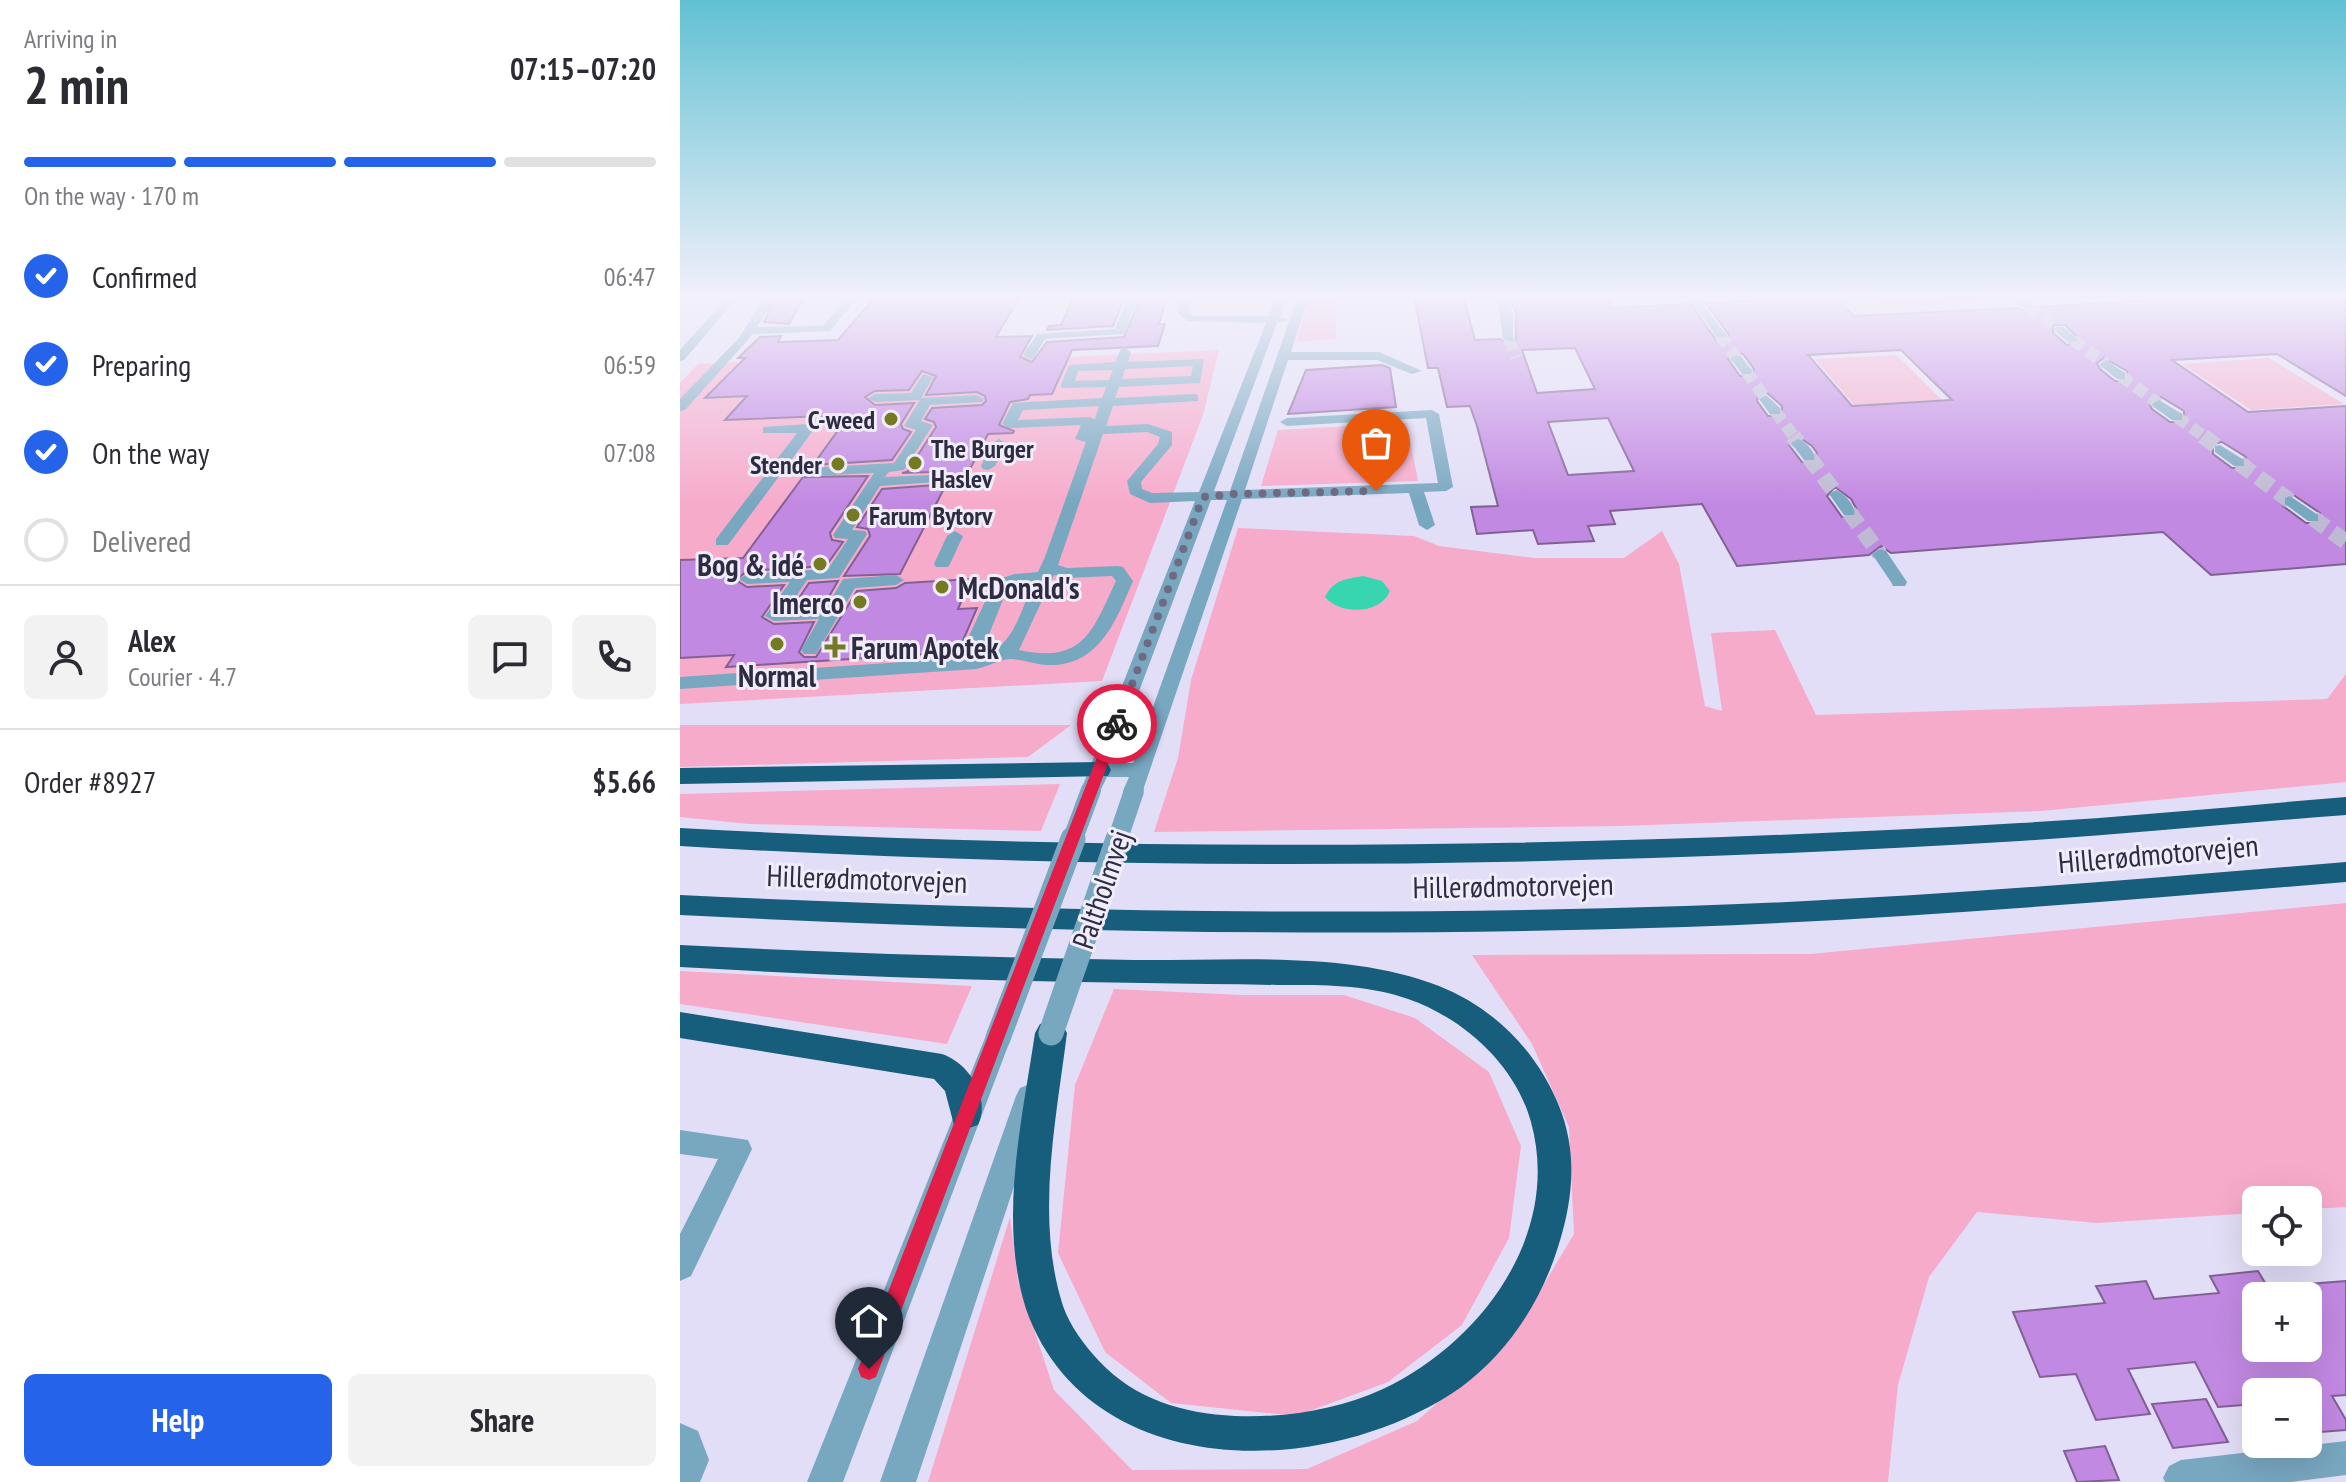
<!DOCTYPE html>
<meta charset="utf-8">
<style>
:root{--surface:#fff;--page:#f2f2f3;--text:#2b2b33;--muted:#7c7c81;--line:#e1e1e2;--accent:#2563eb}
body{margin:0;font-family:"PT Sans Narrow",sans-serif;background:var(--page);color:var(--text);height:100vh;display:flex;flex-direction:column;font-size:30px;white-space:nowrap}
*{box-sizing:border-box;margin:0}
p{font-size:26px;color:var(--muted)}
.icon{flex:none;width:44px;height:44px;fill:none;stroke:currentColor;stroke-width:2;stroke-linecap:round;stroke-linejoin:round}
.map{position:relative;flex:1;overflow:hidden}
.drawer{display:flex;flex-direction:column;background:var(--surface);width:680px}
.drawer>*{flex:none}
.controls{position:absolute;left:1562px;top:1186px;display:grid;gap:16px}
.controls a{display:grid;place-items:center;width:80px;height:80px;border-radius:12px;background:var(--surface);box-shadow:0 8px 32px #0002;font-size:40px}
.pin{position:absolute;display:grid;place-items:center;width:68px;height:68px;color:#fff;margin:-82px -34px;border-radius:50% 50% 50% 0;rotate:-45deg;box-shadow:0 0 8px #0007}
.pin .icon{rotate:45deg}
.courier{position:absolute;display:grid;place-items:center;width:80px;height:80px;margin:-40px;border:6px solid #e11d48;border-radius:50%;background:#fff;color:#222;box-shadow:0 2px 10px #0007}
.headline em{font-style:normal;font-weight:600}
.headline div{display:flex;flex-direction:column-reverse}
.headline{display:flex;align-items:center;justify-content:space-between;height:136px;padding:0 24px}
h1{font-size:52px;font-weight:600;line-height:60px}
.bar{display:grid;grid-template-columns:repeat(4,1fr);gap:12px 8px;align-content:center;height:96px;padding:0 24px}
.bar i{height:10px;border-radius:6px;background:var(--line)}
.bar .current{background:var(--accent)}
.bar p{grid-column:span 4}
.line{display:flex;align-items:center;gap:20px;padding:0 24px;border-top:2px solid var(--line)}
.line div{flex:1}
.round{display:grid;place-items:center;flex:none;width:84px;height:84px;border-radius:12px;background:var(--page)}
ol{padding:0 24px;list-style:none}
li{display:flex;align-items:center;gap:24px;height:88px}
li p{margin-inline-start:auto}
li .icon{padding:8px;border-radius:50%;background:var(--accent);color:#fff;stroke-width:4}
li:last-child{color:var(--muted)}
li i{width:44px;height:44px;border:4px solid var(--line);border-radius:50%}
.primary-button{display:flex;gap:16px;margin-top:auto;padding:16px 24px}
.primary-button a{flex:1;height:92px;border-radius:12px;background:var(--accent);color:#fff;font-size:32px;font-weight:600;line-height:92px;text-align:center}
.primary-button a+a{background:var(--page);color:var(--text)}
main{display:flex;flex:1;min-height:0}
.map>svg:first-child{display:block}
.green{fill:#f7abcb}
.water{fill:#37d5b0}
.building{fill:#c289e2;stroke:#816093;stroke-width:2;fill-rule:evenodd}
.lines{fill:none;stroke-linecap:round;stroke-linejoin:round}
.minor-tunnel-far1{stroke:#bebad3;stroke-width:12;stroke-dasharray:12 6;stroke-linecap:butt}
.minor-tunnel{stroke:#bebad3;stroke-width:16;stroke-dasharray:16 8;stroke-linecap:butt}
.minor{fill:#78a7c0;fill-rule:evenodd}
.highway{fill:#175d7c;fill-rule:evenodd}
.minor-bridge-far1{stroke:#78a7c0;stroke-width:20}
.minor-bridge{stroke:#78a7c0;stroke-width:25}
.route{fill:#e11d48}
.done{stroke:#6e6a82;stroke-width:8;stroke-dasharray:0 14.4}
.poi-dot{fill:#747922;stroke:#efedfa;stroke-width:3}
.labels{text-anchor:middle;dominant-baseline:central;stroke-width:6;stroke-linejoin:round;paint-order:stroke}
.far-poi-label{font-size:26px;font-weight:bold;fill:#2f2b43;stroke:#efedfa;text-anchor:end}
.poi-label{font-size:30px;font-weight:bold;fill:#2f2b43;stroke:#efedfa;text-anchor:end}
.street-label{font-size:30px;fill:#2f2b43;stroke:#efedfa}
</style>
<main>
<section class="drawer">
<div class="headline"><div><h1>2 min</h1><p>Arriving in</p></div><em>07:15–07:20</em></div>
<div class="bar"><i class="current"></i><i class="current"></i><i class="current"></i><i></i><p>On the way · 170 m</p></div>
<ol>
<li><svg class="icon" aria-label="check" viewBox="0 0 24 24"><path d="M5 12l5 5 9-10"/></svg>Confirmed<p>06:47</p></li>
<li><svg class="icon" aria-label="check" viewBox="0 0 24 24"><path d="M5 12l5 5 9-10"/></svg>Preparing<p>06:59</p></li>
<li><svg class="icon" aria-label="check" viewBox="0 0 24 24"><path d="M5 12l5 5 9-10"/></svg>On the way<p>07:08</p></li>
<li><i></i>Delivered</li>
</ol>
<div class="line" style="height:144px"><a class="round"><svg class="icon" aria-label="person" viewBox="0 0 24 24"><circle cx="12" cy="8" r="4"/><path d="M4 21q1-7 8-7t8 7"/></svg></a><div><b>Alex</b><p>Courier · 4.7</p></div><a class="round"><svg class="icon" aria-label="chat" viewBox="0 0 24 24"><path d="M4 5h16v11H9l-5 4z"/></svg></a><a class="round"><svg class="icon" aria-label="phone" viewBox="0 0 24 24"><path d="M5 4h4l2 5-3 2q2 4 5 5l2-3 5 2v4C11 20 4 13 5 4z"/></svg></a></div>
<div class="line" style="height:104px"><div>Order #8927</div><b>$5.66</b></div>
<div class="primary-button"><a>Help</a><a>Share</a></div>
</section>
<div class="map">
<svg width="1666" height="1482" viewBox="0 0 1666 1482">
<rect width="100%" height="100%" fill="#e2def7"/>
<!-- green -->
<g class="green">
<polygon points="630,296 656,296 656,339 616,342"/>
<polygon points="1195,296 1292,296 1300,302 1206,307"/>
<polygon points="348,347 360,358 539,350 523,415 422,681 0,704 0,383 18,364"/>
<polygon points="1217,355 1262,400 1174,405 1135,359"/>
<polygon points="1589,358 1664,404 1571,410 1502,364"/>
<polygon points="727,423 738,481 581,486 598,430"/>
<polygon points="558,528 734,536 759,546 855,558 944,558 982,531 999,564 1025,706 1042,711 1031,633 1095,630 1136,715 1647,699 1666,674 1666,782 1361,811 942,826 474,832 498,758 511,680"/>
<polygon points="0,725 391,725 348,757 0,767"/>
<polygon points="380,784 361,831 69,824 0,817 0,794"/>
<polygon points="1666,903 1666,1207 1628,1209 1628,1200 1576,1200 1576,1213 1417,1223 1297,1212 1249,1277 1218,1385 1208,1482 248,1482 330,1217 338,1281 374,1390 452,1470 627,1469 737,1421 834,1334 894,1234 889,1127 852,1044 792,955 1130,954"/>
<polygon points="0,971 292,986 267,1044 0,1004"/>
<polygon points="434,989 562,995 664,995 735,1018 809,1072 841,1146 829,1238 782,1325 708,1382 616,1416 491,1403 425,1352 378,1253 395,1085"/>
</g>
<!-- water -->
<path class="water" d="M683 576 702 581 710 591C700 615 660 615 645 597 653 580 666 579 683 576Z"/>
<!-- building -->
<g class="building">
<polygon points="196,296 340,296 316,337 352,336 340,357 352,362 367,342 444,337 462,296 487,296 479,324 485,324 478,346 392,350 372,394 350,395 348,399 330,402 319,425 334,431 333,433 308,434 287,475 271,475 220,574 164,576 190,536 188,529 177,527 202,489 256,485 260,481 259,476 251,472 222,473 227,472 256,427 254,422 245,419 252,408 302,405 306,401 305,396 297,392 246,395 256,376 242,371 229,390 195,391 185,397 195,405 234,403 221,424 223,429 231,432 212,460 133,465 169,415 45,420 67,396 25,398 65,358 58,358 80,337 101,336 98,342 158,340"/>
<polygon points="394,296 445,296 433,326 367,330 369,326 381,325"/>
<path d="M734 296H783L795 340 820 339 832 345 836 342V313L828 296H930V308L1011 304 1036 340H1044L1049 335 1026 303 1154 297 1174 316 1339 308 1346 312 1358 307 1491 299 1486 296H1666V396L1597 354 1492 360 1568 412 1666 406V564L1531 575 1483 532 1211 553 1201 546 1189 555 1057 566 1022 504 930 511 935 524 908 526 914 541 858 544 853 530 797 534 791 507 818 506 797 426 790 406 767 407 758 368H748ZM1373 325H1385L1402 342 1387 345 1373 333ZM895 348 915 389 857 393 842 350ZM1221 350 1272 400 1172 406 1128 355ZM1053 353 1063 354 1074 369 1072 376H1060L1048 359ZM1424 358 1447 371V381H1435L1420 369 1417 363ZM1086 392 1102 406V416H1088L1077 401 1078 396ZM1481 397 1504 411V422H1490L1472 409 1469 403ZM928 418 954 471 888 475 868 422ZM1117 436 1132 446 1137 453 1136 462H1122L1109 445ZM1542 442 1566 457V468H1552L1533 454V444ZM1155 487 1171 499 1176 508V517H1162L1147 496ZM1612 494 1640 513V523H1626L1603 506V496Z"/>
<polygon points="124,297 109,324 84,322 95,299"/>
<polygon points="702,365 710,368 716,407 608,414 626,370"/>
<polygon points="188,476 150,533 152,540 163,542 146,566 67,571 56,580 67,587 104,585 82,617 94,624 134,622 119,652 124,657 136,657 177,591 216,588 225,583 291,579 278,609 297,608 278,652 46,667 54,655 0,658 0,560 63,558 123,477"/>
<polygon points="158,581 144,605 113,607 129,583"/>
<polygon points="1578,1271 1593,1296 1576,1296 1576,1348 1628,1348 1628,1284 1666,1281 1666,1395 1652,1396 1666,1420 1666,1430 1628,1433 1628,1392 1576,1392 1576,1404 1538,1407 1515,1362 1448,1369 1470,1414 1416,1420 1396,1374 1360,1377 1333,1312 1425,1303 1416,1286 1466,1281 1474,1299 1539,1293 1530,1276"/>
<polygon points="1526,1399 1548,1442 1493,1448 1472,1404"/>
<polygon points="1425,1446 1439,1480 1397,1482 1384,1451"/>
</g>
<g class="lines">
<!-- minor-tunnel-far1 -->
<g class="minor-tunnel-far1">
<polyline points="1349,307 1379,329"/>
<polyline points="1040,335 1057,359"/>
<polyline points="829,339 836,358"/>
<polyline points="1393,340 1426,364"/>
<polyline points="1066,371 1086,399"/>
<polyline points="1441,376 1479,404"/>
<polyline points="1095,411 1115,438"/>
<polyline points="1497,417 1526,438"/>
</g>
<!-- minor-tunnel -->
<g class="minor-tunnel">
<polyline points="1113,436 1118,443"/>
<polyline points="1523,436 1540,449"/>
<polyline points="1129,457 1156,494"/>
<polyline points="1559,463 1610,501"/>
<polyline points="1169,512 1200,554"/>
<polyline points="1633,518 1666,542"/>
</g>
<!-- minor -->
<g class="minor">
<polygon points="48,296 59,296 4,360 0,361 0,350"/>
<polygon points="168,296 179,296 150,331 73,334 5,410 0,411 0,399 59,338 82,301 92,303 77,327 143,326"/>
<polygon points="448,296 459,296 444,334 365,339 353,359 343,356 357,334 435,329"/>
<path d="M501 296H512L509 311 514 316H588L596 296H607L600 317 609 320 597 323 534 491H550L618 296H629L611 352H699L742 371 732 374 697 360H608L565 490 758 483 746 418 607 426 600 422 607 418 752 410 759 414 773 487 766 491 744 492 755 525 747 530 739 525 729 493 562 499 461 796H447L443 791 449 777H427L418 795H404L401 790 515 501 470 503 450 494 447 481 478 444 480 437 467 432 423 434 378 565 387 568 437 566 443 567 453 581C437 618 421 663 374 665 359 666 346 660 331 659 321 659 307 667 296 669L0 689V677L282 658V651L315 580 335 574 358 572 365 557 406 442 395 439 401 425 329 428 322 424 333 403 422 398 426 387 382 388 381 385 389 365 435 362 441 349 445 348 451 352 448 362 524 359 520 383 439 387 435 398 513 394 518 395V401L433 406 426 426 468 424 492 432V445L461 482 462 489 472 493 519 492 586 323 507 321 497 312ZM513 366 511 376 442 379 445 369ZM433 370 429 380 395 381 398 371ZM419 406 415 419 409 417 338 420 343 410ZM531 500H547L453 763H432ZM374 575 386 578 432 576 436 581C412 632 403 664 339 650ZM353 583C341 610 333 649 300 657L328 587Z"/>
<polygon points="817,296 825,296 833,313 833,342 823,339"/>
<polygon points="1009,296 1017,296 1046,335 1044,337 1036,337"/>
<polygon points="1330,296 1342,296 1355,307 1345,309"/>
<polygon points="1375,327 1383,327 1399,340 1389,343 1375,331"/>
<polygon points="1053,356 1061,356 1072,371 1070,374 1062,374 1051,359"/>
<polygon points="1426,360 1445,373 1445,379 1437,379 1422,367 1420,364"/>
<polygon points="243,374 253,377 240,400 195,402 188,398 195,394 231,393"/>
<polygon points="297,395 304,399 302,402 250,405 241,421 253,425 224,470 209,472 205,477 251,475 258,479 256,482 200,486 172,530 185,531 187,534 159,578 127,580 107,610 146,608 163,579 216,575 224,580 216,585 175,588 136,654 124,654 121,650 139,619 94,621 85,616 110,582 67,584 59,579 67,574 148,569 168,539 155,538 153,535 194,473 127,476 120,472 127,468 214,463 236,430 224,426 241,398"/>
<polygon points="1086,395 1100,408 1100,414 1090,414 1079,399"/>
<polygon points="1479,400 1502,414 1502,420 1492,420 1474,407 1472,404"/>
<polygon points="128,424 135,428 48,545 36,545 36,539 117,433 83,433 83,427"/>
<polygon points="319,439 326,443 315,466 308,470 303,469 301,466 312,443"/>
<path d="M1118 439C1125 441 1137 453 1134 460H1124L1111 443Z"/>
<polygon points="1540,445 1564,460 1564,466 1554,466 1535,452 1535,446"/>
<path d="M1156 490C1164 492 1177 508 1174 515H1164L1149 494Z"/>
<polygon points="1610,496 1638,515 1638,521 1628,521 1605,504 1605,498"/>
<polygon points="275,531 283,536 270,564 268,567 256,567 254,564 267,536"/>
<polygon points="1200,549 1206,551 1227,582 1225,586 1213,586 1211,582 1192,554"/>
<polygon points="318,1027 327,1030 331,1038 163,1482 127,1482 305,1038 309,1030"/>
<polygon points="350,1084 360,1088 364,1096 236,1482 200,1482 336,1096 340,1088"/>
<polygon points="0,1130 68,1140 72,1149 11,1276 0,1281 0,1234 38,1159 0,1154"/>
<polygon points="0,1423 18,1431 29,1460 20,1482 0,1482"/>
<polygon points="1666,1441 1666,1475 1611,1482 1485,1482 1483,1478 1489,1466 1501,1460"/>
</g>
<!-- highway -->
<g class="highway">
<polygon points="419,762 428,764 431,770 428,776 0,784 0,768"/>
<path d="M1666 797V815C1557 823 1449 834 1340 841 895 868 446 873 0 846V828C446 853 895 849 1340 823 1449 817 1557 806 1666 797Z"/>
<path d="M1666 862V882C1446 900 1226 919 1005 927 670 938 335 932 0 915V895C335 911 670 917 1005 906 1226 899 1446 880 1666 862Z"/>
<path d="M0 945C151 953 302 957 453 960 550 961 668 950 759 986 814 1008 857 1051 879 1106 898 1153 893 1200 878 1247 861 1302 827 1354 780 1388 644 1482 407 1482 346 1309 318 1221 342 1121 355 1033L360 1024 371 1020 382 1024 387 1033C376 1121 355 1219 383 1306 390 1326 404 1345 419 1361 456 1400 502 1413 555 1416 605 1418 657 1410 703 1389 801 1343 882 1234 851 1122 835 1064 783 1018 728 999 686 984 640 985 597 985 552 984 508 984 464 983 309 981 155 976 0 967Z"/>
<path d="M0 1012 262 1054C289 1063 311 1098 298 1125L286 1129 274 1125 265 1091 254 1079 0 1038Z"/>
</g>
<!-- minor-bridge-far1 -->
<g class="minor-bridge-far1">
<polyline points="392,841 411,790"/>
<polyline points="437,841 454,791"/>
</g>
<!-- minor-bridge -->
<g class="minor-bridge">
<polyline points="371,1033 438,839"/>
<polyline points="318,1038 393,839"/>
</g>
</g>
<!-- sky -->
<linearGradient id="sky" x2="0" y2="1"><stop stop-color="#61c1d2"/><stop offset="0.59" stop-color="#f2f0fb"/><stop offset="1" stop-color="#f2f0fb" stop-opacity="0"/></linearGradient>
<rect width="1666" height="504" fill="url(#sky)"/>
<!-- route -->
<polygon class="route" points="437,720 443,724 199,1369 196,1377 189,1380 181,1377 178,1369 430,724"/>
<g class="lines">
<!-- done -->
<polyline class="done" points="437,724 523,497 555,494 696,491"/>
</g>
<!-- markers -->
<g class="poi-dot">
<circle cx="211" cy="419" r="8"/>
<circle cx="235" cy="463" r="8"/>
<circle cx="158" cy="464" r="8"/>
<circle cx="173" cy="515" r="8"/>
<circle cx="140" cy="564" r="8"/>
<circle cx="262" cy="587" r="8"/>
<circle cx="180" cy="602" r="8"/>
<circle cx="97" cy="644" r="8"/>
<path d="M151 635h8v8h8v8h-8v8h-8v-8h-8v-8h8z"/>
</g>
<g class="labels">
<!-- far-poi labels -->
<g class="far-poi-label">
<text x="195" y="419">C-weed</text>
<text x="251" y="448" text-anchor="start">The Burger<tspan x="251" dy="30">Haslev</tspan></text>
<text x="142" y="464">Stender</text>
<text x="189" y="515" text-anchor="start">Farum Bytorv</text>
</g>
<!-- poi labels -->
<g class="poi-label">
<text x="124" y="564">Bog &amp; idé</text>
<text x="278" y="587" text-anchor="start">McDonald's</text>
<text x="164" y="602">Imerco</text>
<text x="171" y="647" text-anchor="start">Farum Apotek</text>
<text x="97" y="675" text-anchor="middle">Normal</text>
</g>
<!-- street labels -->
<g class="street-label">
<text transform="translate(1478 853) rotate(-5)">Hillerødmotorvejen</text>
<text transform="translate(187 878) rotate(2)">Hillerødmotorvejen</text>
<text transform="translate(833 885) rotate(-1)">Hillerødmotorvejen</text>
<text transform="translate(421 889) rotate(-71)">Paltholmvej</text>
</g>
</g>
</svg>
<div class="controls">
<a><svg class="icon" aria-label="locate" viewBox="0 0 24 24"><circle cx="12" cy="12" r="6"/><path d="M12 2v4M12 18v4M2 12h4M18 12h4"/></svg></a>
<a>+</a>
<a>−</a>
</div>
<div class="pin" style="left:696px;top:491px;background:#ea580c"><svg class="icon" aria-label="bag" viewBox="0 0 24 24"><path d="M5 8h14l-1 12H6zM9 8a3 3 0 0 1 6 0"/></svg></div>
<div class="pin" style="left:189px;top:1369px;background:#1f2937"><svg class="icon" aria-label="home" viewBox="0 0 24 24"><path d="M3 11l9-7 9 7M6 9v11h12V9"/></svg></div>
<div class="courier" style="left:437px;top:724px"><svg class="icon" aria-label="bike" viewBox="0 0 24 24"><circle cx="6" cy="16" r="4"/><circle cx="18" cy="16" r="4"/><path d="M6 16l4-8h5l3 8M10 8l3 8H6M13 5h3"/></svg></div>
</div>
</main>
